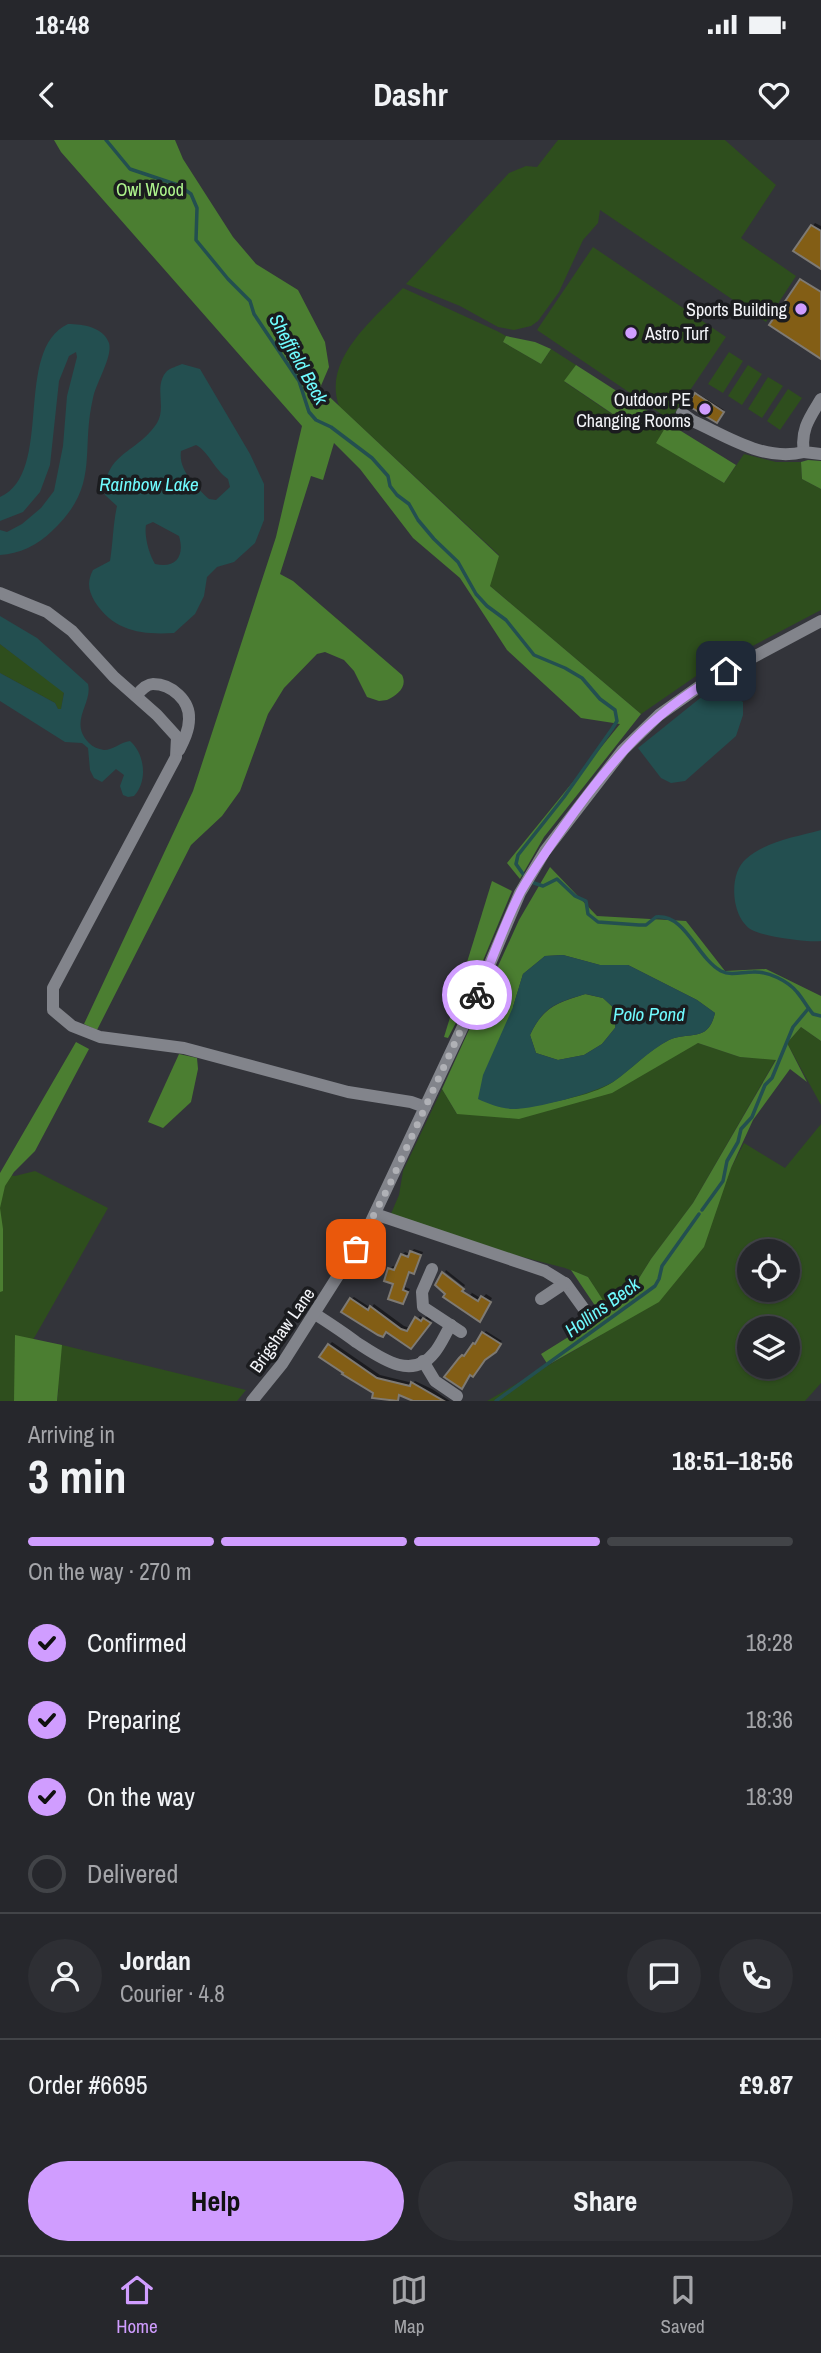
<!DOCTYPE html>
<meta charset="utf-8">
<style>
:root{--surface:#26272c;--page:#2e2f34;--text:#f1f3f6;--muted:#a4a5a9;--line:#424448;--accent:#d09dff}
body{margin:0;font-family:"Archivo Narrow",sans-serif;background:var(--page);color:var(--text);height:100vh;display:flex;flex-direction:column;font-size:26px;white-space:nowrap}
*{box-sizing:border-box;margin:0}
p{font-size:23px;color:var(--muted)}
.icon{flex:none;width:38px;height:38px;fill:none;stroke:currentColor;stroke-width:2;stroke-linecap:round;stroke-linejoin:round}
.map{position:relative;height:1261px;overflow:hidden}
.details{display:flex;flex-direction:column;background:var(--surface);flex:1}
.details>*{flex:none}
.buttons{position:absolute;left:737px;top:1099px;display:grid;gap:14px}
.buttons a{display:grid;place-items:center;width:63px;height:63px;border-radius:50%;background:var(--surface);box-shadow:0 2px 5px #0004,0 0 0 2px var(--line);font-size:35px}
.pin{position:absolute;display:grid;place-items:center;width:60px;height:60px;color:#fff;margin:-30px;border-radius:14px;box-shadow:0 4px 10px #0006}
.courier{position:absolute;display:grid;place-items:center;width:70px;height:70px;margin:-35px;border:5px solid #d09dff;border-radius:50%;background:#fff;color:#222;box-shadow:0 2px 9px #0007}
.head em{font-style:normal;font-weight:800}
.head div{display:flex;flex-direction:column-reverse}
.head{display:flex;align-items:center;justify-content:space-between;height:119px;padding:0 28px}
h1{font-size:46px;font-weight:800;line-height:52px}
.bar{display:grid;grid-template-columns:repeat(4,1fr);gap:10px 7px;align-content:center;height:84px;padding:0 28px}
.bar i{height:9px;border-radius:5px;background:var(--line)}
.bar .active{background:var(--accent)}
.bar p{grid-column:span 4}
.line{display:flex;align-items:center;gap:18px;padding:0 28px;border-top:2px solid var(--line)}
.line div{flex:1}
.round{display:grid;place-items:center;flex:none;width:74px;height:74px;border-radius:37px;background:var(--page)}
ol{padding:0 28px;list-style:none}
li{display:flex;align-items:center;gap:21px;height:77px}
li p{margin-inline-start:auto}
li .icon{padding:7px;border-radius:50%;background:var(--accent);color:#111;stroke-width:4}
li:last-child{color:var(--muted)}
li i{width:38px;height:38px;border:4px solid var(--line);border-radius:50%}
.button{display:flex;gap:14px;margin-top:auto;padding:14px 28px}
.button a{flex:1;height:80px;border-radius:42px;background:var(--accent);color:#111;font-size:28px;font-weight:800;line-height:80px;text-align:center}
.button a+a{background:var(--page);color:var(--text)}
.status{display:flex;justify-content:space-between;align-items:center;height:49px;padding:0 35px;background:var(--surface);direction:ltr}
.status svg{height:19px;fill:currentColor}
header{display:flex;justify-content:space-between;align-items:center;height:91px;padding:0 28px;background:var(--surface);font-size:32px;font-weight:800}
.dock{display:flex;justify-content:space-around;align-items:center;height:98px;border-top:2px solid var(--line);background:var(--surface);font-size:19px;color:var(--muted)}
.dock a{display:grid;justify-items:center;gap:4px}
.dock .active{color:var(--accent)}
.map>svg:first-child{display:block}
.green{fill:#2e4e1d;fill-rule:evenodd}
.forest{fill:#4b7e31;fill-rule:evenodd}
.water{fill:#234f50;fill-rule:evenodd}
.shadow{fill:#0007}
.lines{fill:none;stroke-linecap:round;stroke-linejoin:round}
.stream{stroke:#234f50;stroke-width:3.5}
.building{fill:#835e15;stroke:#7e7a74;stroke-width:2}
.minor{stroke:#82848b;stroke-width:12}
.done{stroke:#b0b1b6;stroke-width:7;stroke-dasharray:0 12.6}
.route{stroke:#d09dff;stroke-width:9}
.poi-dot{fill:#d09dff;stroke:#1b1c1f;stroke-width:2.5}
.labels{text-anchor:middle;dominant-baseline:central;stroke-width:7;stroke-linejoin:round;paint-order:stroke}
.park-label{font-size:18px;fill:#aef48d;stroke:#1b1c1f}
.poi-label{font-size:18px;fill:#f3f4f8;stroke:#1b1c1f;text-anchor:end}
.street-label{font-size:18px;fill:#f3f4f8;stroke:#1b1c1f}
.water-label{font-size:19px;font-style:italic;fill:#6ffbfe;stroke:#1b1c1f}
</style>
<div class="status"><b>18:48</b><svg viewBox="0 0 49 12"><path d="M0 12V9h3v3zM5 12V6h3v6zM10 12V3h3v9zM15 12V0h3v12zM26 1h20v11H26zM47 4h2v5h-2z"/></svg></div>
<header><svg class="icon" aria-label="back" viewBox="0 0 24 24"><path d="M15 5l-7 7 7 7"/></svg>Dashr<svg class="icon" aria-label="heart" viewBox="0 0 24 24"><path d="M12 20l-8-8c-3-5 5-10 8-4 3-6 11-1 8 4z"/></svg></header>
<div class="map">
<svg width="821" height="1261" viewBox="0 0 821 1261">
<rect width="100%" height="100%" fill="#33343a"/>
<!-- green -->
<g class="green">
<polygon points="558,0 725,0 776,45 741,98 796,136 766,182 600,70 598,83 583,100 559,152 538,181 531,186 514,190 498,187 460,166 406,144 509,33 526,26 537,27"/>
<polygon points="593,107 726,197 670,280 537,190"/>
<path d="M403 148 497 191 506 196 503 202 541 224 551 209 576 225 565 242 637 291 651 273 668 283 657 303 724 343 744 314 776 322H801L802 339 821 349V470L699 534 641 574 489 445 499 415 339 266C322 219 374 179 403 148Z"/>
<polygon points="729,212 743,221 723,253 708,244"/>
<polygon points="748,225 762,234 742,265 728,256"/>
<polygon points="768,237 783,246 762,278 748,269"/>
<polygon points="788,249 802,258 780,290 767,281"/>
<polygon points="0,504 64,552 61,570 58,569 55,563 0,533"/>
<polygon points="801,887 821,901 821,965 787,903"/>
<polygon points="698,903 740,917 776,919 693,1063 651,1119 628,1156 610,1172 588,1137 565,1128 507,1113 390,1076 399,1055 403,1031 442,949 457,974"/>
<path d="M821 984V1243L805 1261H487L601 1195 731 1028 744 1003 785 1028ZM749 1111H788V1150H749ZM749 1188H788V1227H749Z"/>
<polygon points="35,1031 108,1068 33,1200 62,1205 246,1250 237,1261 57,1261 59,1246 56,1261 0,1261 0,1037 2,1034 15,1036"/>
</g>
<!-- forest -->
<g class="forest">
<path d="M54 0H175L183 19 233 97 256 124 298 150 325 202 329 227 320 248 499 416 490 446 641 574 544 697 520 739 507 723 620 584 581 578 507 510 460 438 413 398 360 329 334 303 323 340 311 336 280 434 293 441 402 535C408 547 397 555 387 560L379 561 367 557 354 531 344 520 325 512 317 514 284 548 268 574 240 651 222 676 191 705 97 890 84 884 193 651 276 397 302 286 61 12Z"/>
<polygon points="506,196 535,202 551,209 541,224 503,202"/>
<polygon points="576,225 651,273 638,291 564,241"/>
<polygon points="668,283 736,325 724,343 656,303"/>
<polygon points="808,320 821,321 821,349 802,339 801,322"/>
<path d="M550 727 597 776 686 781 725 831 766 829 821 856V901L801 887 787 903 807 942 790 929 753 980 731 1028 704 1107 659 1162 548 1225 541 1214 602 1176 571 1130 588 1137 610 1171 628 1156 651 1119 693 1063 776 920 740 917 698 903 612 953 519 979 457 974 442 949 519 780ZM563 815 600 825H628L697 860 715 873C708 903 690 891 669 900 648 910 632 929 613 942 591 957 542 964 515 969L513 867 523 834 545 816Z"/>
<polygon points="492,741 512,751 462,871 448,898 444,897"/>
<path d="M585 854 603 858 616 870 615 888 602 904 584 915 558 920 536 913 530 895C543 867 557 863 585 854Z"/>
<polygon points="76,902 89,909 35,1011 14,1032 5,1046 0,1068 3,1089 3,1151 0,1152 0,1033"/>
<polygon points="179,914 197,918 198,929 191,962 163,988 148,982"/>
<polygon points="15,1195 62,1205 57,1261 14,1261"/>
</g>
<!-- water -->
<g class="water">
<path d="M68 184C83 184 103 187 109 203 113 216 96 243 93 258 80 314 101 345 52 391 38 405 19 414 0 415V390L7 392 22 384 41 368 54 351 63 306 67 256 77 217 76 212 69 216 59 241 50 325 40 352 23 372 0 381V357C55 333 12 210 68 184Z"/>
<path d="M182 224 200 229 250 314 264 344V380L255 403 234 422 217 427 207 437 204 456 195 474 174 493C141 495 114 491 95 462 88 450 87 442 93 430L110 421C113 403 113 384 117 366L105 355C104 312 137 314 157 283 167 267 153 246 167 231 170 228 178 226 182 224ZM196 305C208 311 214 329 228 339L230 347 216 360 209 359C196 347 178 330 181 311ZM153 382 179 396C185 416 176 429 155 424 149 414 144 396 146 385Z"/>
<path d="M0 476 37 498 88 544C93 563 68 582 89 603 93 607 98 609 104 610 113 610 121 602 130 601 145 614 148 641 134 656L128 657 123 655 120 646 124 635 116 629 102 642 94 638 90 630 88 608 82 603 65 602 0 561V533L55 563 58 569H61L64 553 0 504Z"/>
<polygon points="722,549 743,562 743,575 736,596 685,641 671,643 661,638 638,608 709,551"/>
<path d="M821 690V801C809 803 762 796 752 790 731 778 728 734 746 719 766 701 796 697 821 690Z"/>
<path d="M563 815 600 825H628L697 860 715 873C708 903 690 891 669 900 648 911 632 929 613 942 595 953 535 969 514 969 501 969 489 964 478 959L483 935 513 867 523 834 545 816ZM586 854 603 858 616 870 615 888 602 904 584 915 558 920 536 913 530 895C543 867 557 862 586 854Z"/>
</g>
<!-- shadow -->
<g class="shadow">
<polygon points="815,83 821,86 821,127 796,111"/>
<polygon points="802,139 821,151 821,217 771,185"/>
<polygon points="697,253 724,270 717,281 689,265"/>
<polygon points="414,1109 423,1112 416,1129 413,1132 410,1131 405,1147 410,1149 403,1162 390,1129 393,1126 397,1128 402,1115 405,1112 410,1114"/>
<polygon points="446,1130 465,1145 464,1147 445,1132"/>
<polygon points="443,1135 469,1156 472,1153 469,1151 482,1159 486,1154 492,1158 482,1176 447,1153"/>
<polygon points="354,1157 371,1168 374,1164 404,1186 410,1188 420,1176 424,1179 427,1176 432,1179 414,1203 351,1159"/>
<polygon points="486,1191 502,1201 485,1217 464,1243 460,1219"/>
<polygon points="332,1202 380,1235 413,1243 415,1241 432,1249 450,1261 417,1261 401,1253 398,1261 374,1257 375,1252 329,1205"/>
</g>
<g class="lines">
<!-- stream -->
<g class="stream">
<polyline points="106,0 130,29 178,45 191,54 197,68 196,100 228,139 250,161 254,174 299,241 309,272 316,280 331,287 372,318 388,336 390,346 397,355 409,364 418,380 434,399 458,422 476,454 487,466 506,480 534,515 565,528 582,538 600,559 615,570 617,581 612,589 564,657 518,715 516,724 523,734"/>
<path d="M534 743 543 746 557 739 575 756 586 761 588 774 598 782 639 785H646L656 777C686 774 696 817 721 831 731 836 742 832 753 832 768 831 788 841 797 852 803 859 807 867 813 874L821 876"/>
<polyline points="702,1070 723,1041 727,1021 738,1002 741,989 752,977 765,945 772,938 793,887 808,869"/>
<polyline points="496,1261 655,1146 659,1139 662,1126 699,1074"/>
</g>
</g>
<!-- building -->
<g class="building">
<polygon points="811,85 821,91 821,129 793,111"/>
<polygon points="800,139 821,152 821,219 769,185"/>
<polygon points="695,253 724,272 717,283 687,265"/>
<polygon points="410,1111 421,1115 414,1134 409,1132 403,1150 408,1152 403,1164 388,1159 393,1144 384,1141 388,1128 394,1130 401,1114 408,1117"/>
<polygon points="442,1132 464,1149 462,1151 478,1161 481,1156 491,1162 480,1182 443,1157 445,1154 435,1145"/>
<polygon points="350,1158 368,1170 370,1166 401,1189 407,1191 415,1177 421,1181 423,1178 431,1183 411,1209 386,1192 383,1197 378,1195 341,1172"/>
<polygon points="482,1192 501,1204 496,1212 485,1220 473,1237 470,1235 462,1249 444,1237 459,1218 462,1215 464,1216 473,1203 475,1204"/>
<polygon points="328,1204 377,1238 410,1246 411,1242 444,1261 413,1261 399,1255 398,1261 372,1258 373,1253 342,1234 343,1233 319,1217"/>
</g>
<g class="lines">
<!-- minor -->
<g class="minor">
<path d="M821 259C810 277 800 290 804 312L821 314"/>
<path d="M682 273 693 281C728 297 765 322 804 312"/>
<polyline points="0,453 47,472 72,491 114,537 157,575 177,597 176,617 53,848 53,870 72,886 100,897 184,908 348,952 411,962 425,967"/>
<path d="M136 556C140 551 146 544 153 544 172 544 190 561 189 579 189 590 184 600 179 610"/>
<polyline points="375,1074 545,1131 566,1144 584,1169"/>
<polyline points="432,1129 422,1152 423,1167 461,1192"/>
<polyline points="541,1159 565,1143"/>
<path d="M315 1174C329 1183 343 1192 356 1202 378 1216 411 1242 434 1213 441 1205 445 1194 451 1185"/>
<polyline points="423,1221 435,1241 457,1256"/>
<polyline points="252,1261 282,1224 367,1090 466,880 520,753 545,711 623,610 659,575 703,544 821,481"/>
</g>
</g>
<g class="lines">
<!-- done -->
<polyline class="done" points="356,1109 388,1048 477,855"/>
<!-- route -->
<path class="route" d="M477 855C492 821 504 784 521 751 537 723 556 697 575 671 620 610 658 568 726 531"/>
</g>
<!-- markers -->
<g class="poi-dot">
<circle cx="801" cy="169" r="7"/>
<circle cx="631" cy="193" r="7"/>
<circle cx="705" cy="269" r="7"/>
</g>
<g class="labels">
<!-- park labels -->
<g class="park-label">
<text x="150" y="49">Owl Wood</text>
</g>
<!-- poi labels -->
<g class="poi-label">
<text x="787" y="169">Sports Building</text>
<text x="645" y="193" text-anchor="start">Astro Turf</text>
<text x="691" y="259">Outdoor PE<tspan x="691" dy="21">Changing Rooms</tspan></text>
</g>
<!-- street labels -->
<g class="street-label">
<text transform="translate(282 1190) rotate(-55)">Brigshaw Lane</text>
</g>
<!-- water labels -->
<g class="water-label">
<text transform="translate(299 219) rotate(61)">Sheffield Beck</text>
<text x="149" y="344">Rainbow Lake</text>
<text x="649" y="874">Polo Pond</text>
<text transform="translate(602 1167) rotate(-36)">Hollins Beck</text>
</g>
</g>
</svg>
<div class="buttons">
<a><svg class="icon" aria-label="locate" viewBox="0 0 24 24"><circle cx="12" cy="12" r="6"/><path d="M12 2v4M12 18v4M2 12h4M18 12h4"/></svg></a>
<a><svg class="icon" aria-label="layers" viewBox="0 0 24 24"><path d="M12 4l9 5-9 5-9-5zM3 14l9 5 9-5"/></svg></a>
</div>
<div class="pin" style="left:356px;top:1109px;background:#ea580c"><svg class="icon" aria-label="bag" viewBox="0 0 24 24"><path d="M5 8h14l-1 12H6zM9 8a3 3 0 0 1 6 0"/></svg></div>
<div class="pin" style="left:726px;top:531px;background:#1f2937"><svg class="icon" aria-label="home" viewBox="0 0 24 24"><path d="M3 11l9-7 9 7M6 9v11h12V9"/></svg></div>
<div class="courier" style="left:477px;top:855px"><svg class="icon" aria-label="bike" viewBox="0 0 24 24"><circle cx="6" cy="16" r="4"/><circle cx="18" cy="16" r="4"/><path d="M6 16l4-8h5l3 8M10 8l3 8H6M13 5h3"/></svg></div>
</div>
<section class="details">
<div class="head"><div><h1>3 min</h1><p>Arriving in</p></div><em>18:51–18:56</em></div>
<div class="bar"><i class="active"></i><i class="active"></i><i class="active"></i><i></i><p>On the way · 270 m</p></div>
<ol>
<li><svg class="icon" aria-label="check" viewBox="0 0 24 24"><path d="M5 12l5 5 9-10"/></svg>Confirmed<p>18:28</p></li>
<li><svg class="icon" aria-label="check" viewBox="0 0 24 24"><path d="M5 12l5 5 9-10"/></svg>Preparing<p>18:36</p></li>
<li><svg class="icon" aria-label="check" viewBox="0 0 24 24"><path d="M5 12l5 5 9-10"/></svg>On the way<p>18:39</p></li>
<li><i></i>Delivered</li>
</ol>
<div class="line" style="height:126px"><a class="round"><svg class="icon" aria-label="person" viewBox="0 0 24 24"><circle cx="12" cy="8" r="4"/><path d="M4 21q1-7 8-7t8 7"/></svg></a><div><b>Jordan</b><p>Courier · 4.8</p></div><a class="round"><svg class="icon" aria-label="chat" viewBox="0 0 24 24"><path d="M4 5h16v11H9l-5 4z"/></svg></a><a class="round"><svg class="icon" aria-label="phone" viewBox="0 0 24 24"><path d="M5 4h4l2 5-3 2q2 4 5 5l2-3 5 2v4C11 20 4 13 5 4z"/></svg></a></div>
<div class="line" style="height:91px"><div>Order #6695</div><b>£9.87</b></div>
<div class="button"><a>Help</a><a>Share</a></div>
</section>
<nav class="dock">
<a class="active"><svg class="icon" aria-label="home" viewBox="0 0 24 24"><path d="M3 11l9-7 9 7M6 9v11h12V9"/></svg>Home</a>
<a><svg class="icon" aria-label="map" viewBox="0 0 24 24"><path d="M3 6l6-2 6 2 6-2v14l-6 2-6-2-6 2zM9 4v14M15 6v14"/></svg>Map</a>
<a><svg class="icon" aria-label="saved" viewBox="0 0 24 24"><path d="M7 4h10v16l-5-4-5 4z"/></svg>Saved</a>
</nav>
